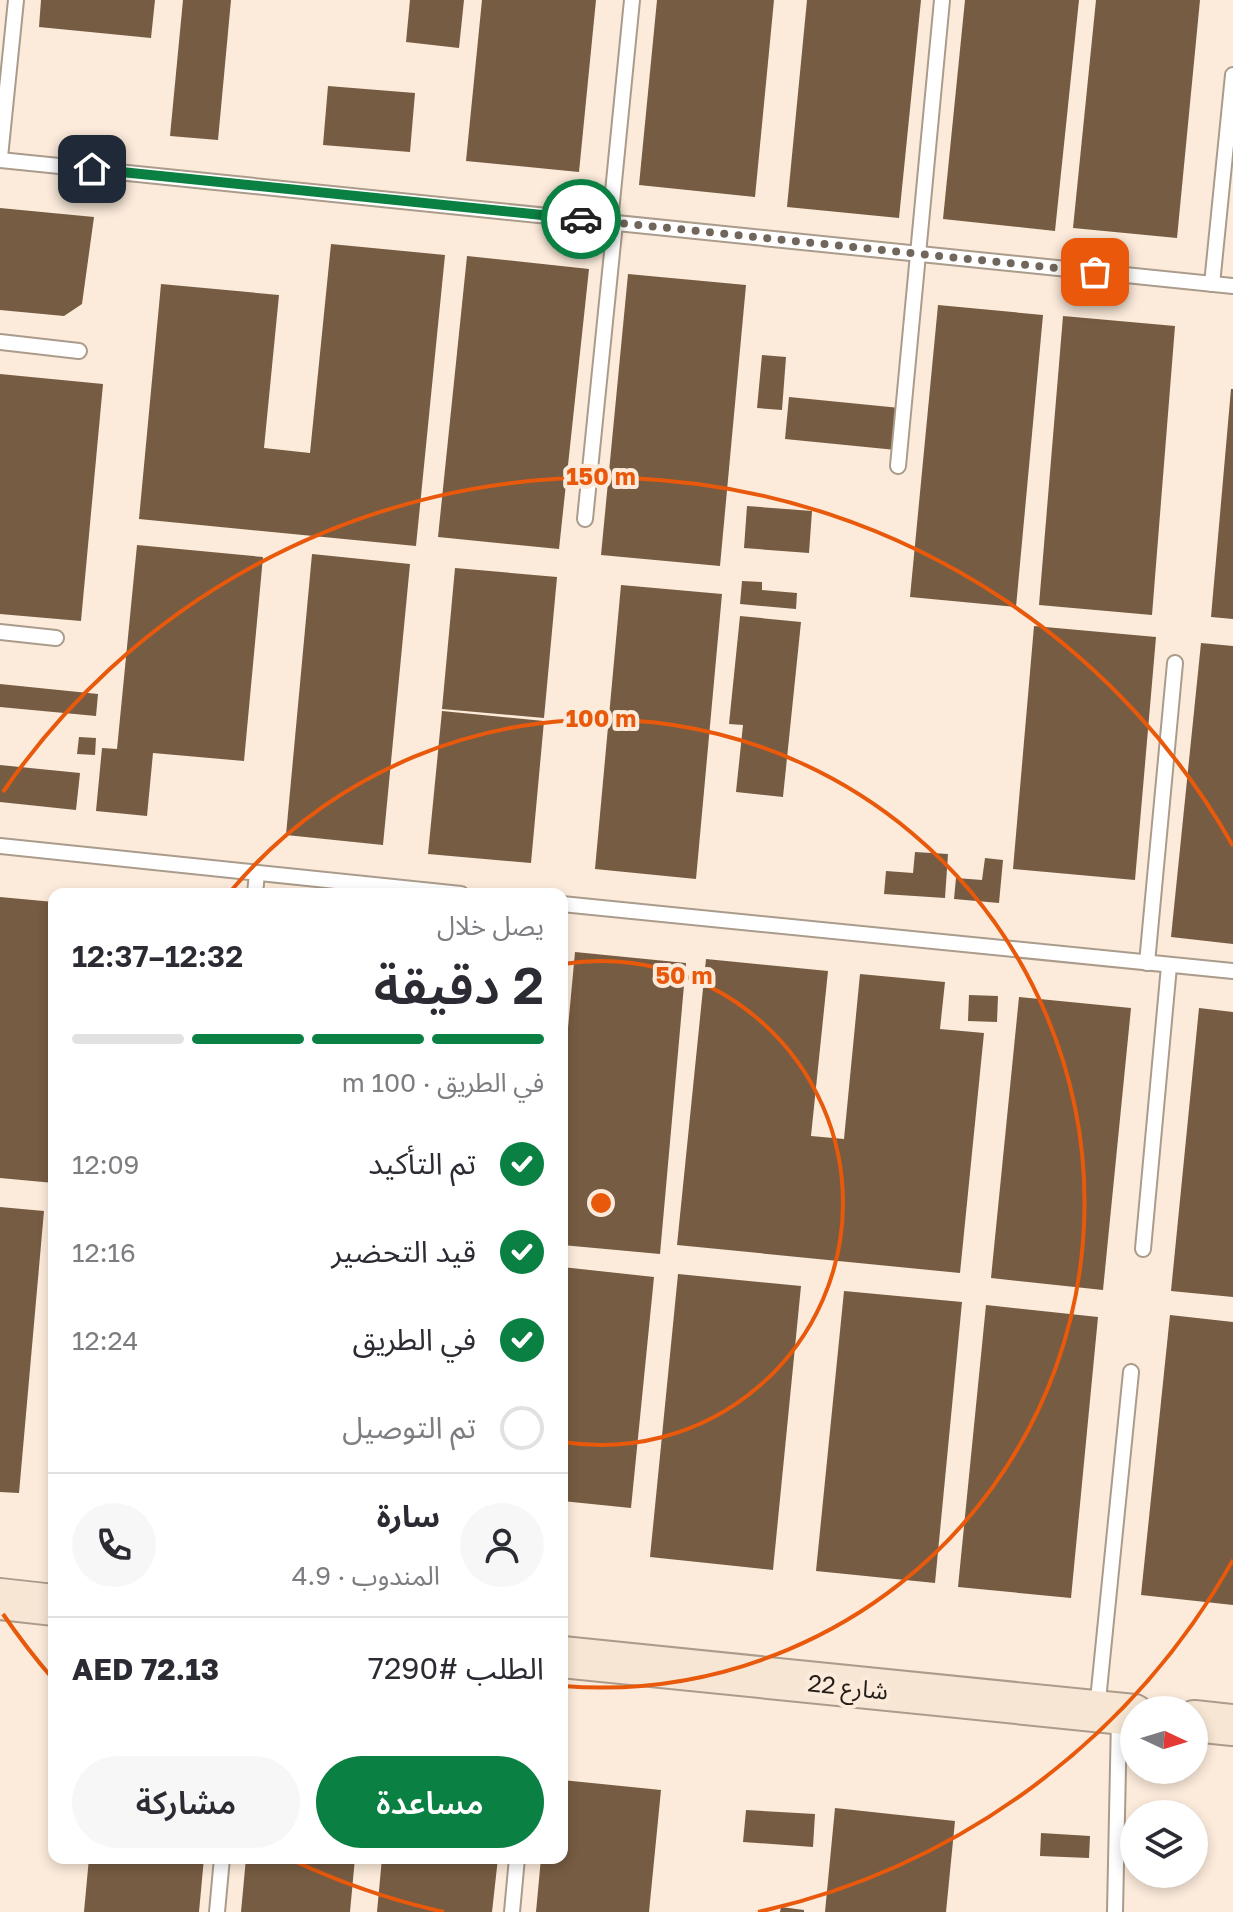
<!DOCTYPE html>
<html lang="ar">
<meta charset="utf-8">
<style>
:root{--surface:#fff;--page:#f7f7f7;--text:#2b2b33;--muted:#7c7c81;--line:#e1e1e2;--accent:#0b8043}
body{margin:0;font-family:"Golos Text","Noto Sans Arabic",sans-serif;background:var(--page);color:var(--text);direction:rtl;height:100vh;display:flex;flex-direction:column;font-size:30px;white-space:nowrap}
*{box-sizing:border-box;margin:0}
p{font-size:26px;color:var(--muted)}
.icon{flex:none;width:44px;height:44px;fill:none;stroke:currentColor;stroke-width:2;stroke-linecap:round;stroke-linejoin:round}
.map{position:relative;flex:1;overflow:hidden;direction:ltr}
.panel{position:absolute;left:48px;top:888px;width:520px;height:976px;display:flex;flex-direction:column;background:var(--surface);border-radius:16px;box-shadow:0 4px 12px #0003;direction:rtl}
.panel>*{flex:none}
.needle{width:52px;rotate:94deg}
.fabs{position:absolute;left:1120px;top:1696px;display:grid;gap:16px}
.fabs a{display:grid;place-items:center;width:88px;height:88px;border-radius:50%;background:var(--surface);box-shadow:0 4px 12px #0003;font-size:40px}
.pin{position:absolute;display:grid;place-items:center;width:68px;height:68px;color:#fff;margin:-34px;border-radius:16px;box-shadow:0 4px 12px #0006}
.courier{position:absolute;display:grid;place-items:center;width:80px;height:80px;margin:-40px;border:6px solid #0b8043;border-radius:50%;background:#fff;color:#222;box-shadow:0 2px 10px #0007}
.overview em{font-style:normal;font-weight:600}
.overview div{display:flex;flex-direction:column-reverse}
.overview{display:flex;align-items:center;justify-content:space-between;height:136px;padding:0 24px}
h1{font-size:52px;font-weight:600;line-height:60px}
.bar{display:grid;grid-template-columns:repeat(4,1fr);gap:12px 8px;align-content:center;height:96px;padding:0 24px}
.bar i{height:10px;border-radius:6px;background:var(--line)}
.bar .active{background:var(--accent)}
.bar p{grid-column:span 4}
.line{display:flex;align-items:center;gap:20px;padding:0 24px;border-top:2px solid var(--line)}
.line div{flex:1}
.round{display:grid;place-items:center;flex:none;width:84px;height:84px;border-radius:42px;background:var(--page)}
ol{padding:0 24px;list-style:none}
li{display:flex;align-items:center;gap:24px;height:88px}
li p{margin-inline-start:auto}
li .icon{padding:8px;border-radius:50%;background:var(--accent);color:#fff;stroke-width:4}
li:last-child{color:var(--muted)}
li i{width:44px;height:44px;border:4px solid var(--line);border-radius:50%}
.cta{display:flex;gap:16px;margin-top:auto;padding:16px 24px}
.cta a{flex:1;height:92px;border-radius:48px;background:var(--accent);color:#fff;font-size:32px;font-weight:600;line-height:92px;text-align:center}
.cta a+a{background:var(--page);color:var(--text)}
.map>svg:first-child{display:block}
.building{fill:#765c42}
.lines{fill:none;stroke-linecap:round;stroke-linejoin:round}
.lane-casing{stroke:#aa9b8b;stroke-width:18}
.secondary-casing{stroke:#aa9b8b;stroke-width:44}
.lane{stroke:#fff;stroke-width:14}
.secondary{stroke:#f7e6d4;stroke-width:40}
.done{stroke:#70665c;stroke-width:8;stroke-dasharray:0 14.4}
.route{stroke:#0b8043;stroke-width:10}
.ring{fill:none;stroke:#e8590c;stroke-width:4}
.labels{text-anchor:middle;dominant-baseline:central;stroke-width:8;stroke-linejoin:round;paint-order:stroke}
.street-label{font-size:24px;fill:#241e18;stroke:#fcebdb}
.centre{fill:#e8590c;stroke:#fcebdb;stroke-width:4}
.ring-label{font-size:24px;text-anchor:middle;font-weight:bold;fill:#e8590c;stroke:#fcebdb;stroke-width:8;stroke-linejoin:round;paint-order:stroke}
</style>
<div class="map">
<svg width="1233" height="1912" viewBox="0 0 1233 1912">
<rect width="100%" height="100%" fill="#fcebdb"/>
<!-- building -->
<g class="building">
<polygon points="41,0 155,0 151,38 39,27"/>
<polygon points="183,0 231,0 218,140 170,136"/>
<polygon points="410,0 464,0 459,48 406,42"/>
<polygon points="482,0 596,0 579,172 466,161"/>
<polygon points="657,0 774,0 755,197 639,185"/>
<polygon points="807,0 921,0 899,218 787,207"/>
<polygon points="965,0 1079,0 1055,231 943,219"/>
<polygon points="1096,0 1200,0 1177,238 1073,228"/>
<polygon points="328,86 415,93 410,152 323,145"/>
<polygon points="0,208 94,217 82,304 64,316 0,310"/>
<polygon points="331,244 445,255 416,546 139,519 161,284 279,295 264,448 310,453"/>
<polygon points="467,256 589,269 559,549 438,537"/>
<polygon points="628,274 746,285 720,566 601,555"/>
<polygon points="938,305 1043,315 1016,607 910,597"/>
<polygon points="1063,316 1175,326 1152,615 1039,605"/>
<polygon points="762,355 786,357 782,410 757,408"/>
<polygon points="0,374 103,384 81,621 0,614"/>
<polygon points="1231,389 1233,389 1233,619 1211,617"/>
<polygon points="789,397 900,408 896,450 785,439"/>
<polygon points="747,506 812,511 809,553 744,548"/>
<polygon points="137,545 263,557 244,761 153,753 147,816 96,811 102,748 117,749"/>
<polygon points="312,554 410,564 383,845 286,835"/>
<polygon points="455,568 557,577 544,718 442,709"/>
<polygon points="742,581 762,582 762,590 797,593 796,609 740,604"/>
<polygon points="621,585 722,594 696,879 595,869"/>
<polygon points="740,616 801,622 783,797 736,792 743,725 729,724"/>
<polygon points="1034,626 1156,637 1135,880 1013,869"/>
<polygon points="1201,643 1233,646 1233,944 1171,937"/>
<polygon points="0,684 98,694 96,716 0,707"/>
<polygon points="442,711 544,721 531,863 428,854"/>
<polygon points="79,737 96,738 95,755 77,754"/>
<polygon points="0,765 80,773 76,810 0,802"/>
<polygon points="915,852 948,854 945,898 884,894 886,871 913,873"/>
<polygon points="985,858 1003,860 999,903 954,899 956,878 982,880"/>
<polygon points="0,897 54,902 54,1183 0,1178"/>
<polygon points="575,952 686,963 660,1254 562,1245 562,1093"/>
<polygon points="706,959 828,971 811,1136 844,1139 860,974 945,982 940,1029 984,1033 960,1273 677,1245"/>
<polygon points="969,995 998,996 997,1022 968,1021"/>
<polygon points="1019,997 1131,1008 1103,1290 991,1278"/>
<polygon points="1199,1008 1233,1012 1233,1297 1171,1291"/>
<polygon points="0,1207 44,1211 19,1493 0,1492"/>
<polygon points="562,1267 654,1277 631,1508 562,1501"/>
<polygon points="678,1274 801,1286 773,1570 650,1557"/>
<polygon points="844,1291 962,1302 935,1583 816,1571"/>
<polygon points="986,1305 1098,1317 1071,1598 958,1587"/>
<polygon points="1170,1315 1233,1322 1233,1605 1141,1595"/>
<polygon points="52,1459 54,1459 54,1498 48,1497"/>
<polygon points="562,1780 661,1790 649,1912 536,1912 541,1858 562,1858"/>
<polygon points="835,1808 955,1821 946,1912 825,1912"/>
<polygon points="746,1810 815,1814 813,1847 743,1842"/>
<polygon points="1041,1833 1090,1836 1089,1858 1040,1856"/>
<polygon points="89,1858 204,1858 199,1912 84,1912"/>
<polygon points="246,1858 355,1858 350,1912 241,1912"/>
<polygon points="382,1858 498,1858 492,1912 377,1912"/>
<polygon points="781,1907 804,1910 804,1912 780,1912"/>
</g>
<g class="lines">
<!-- lane casing -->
<g class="lane-casing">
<g id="lane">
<polyline points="0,157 16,0"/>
<polyline points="0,160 1233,286"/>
<polyline points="610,222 632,0"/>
<polyline points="1212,284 1233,75"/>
<polyline points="0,342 79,351"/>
<polyline points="898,466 942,0"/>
<polyline points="585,519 615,223"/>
<polyline points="0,632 56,638"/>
<polyline points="0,846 461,894"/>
<polyline points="255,894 257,873"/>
<polyline points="562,904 1233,971"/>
<polyline points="1147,963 1175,663"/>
<polyline points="1143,1249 1169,966"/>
<polyline points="1097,1710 1131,1372"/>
<polyline points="217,1912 222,1858"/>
<polyline points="512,1912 517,1858"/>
<polyline points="1115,1912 1119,1718"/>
</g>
</g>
<!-- secondary casing -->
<g class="secondary-casing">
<g id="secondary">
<polyline points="0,1599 54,1605"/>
<polyline points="562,1657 1134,1715"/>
<polyline points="1194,1721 1233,1725"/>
</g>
</g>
<!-- lane -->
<use href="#lane" class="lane"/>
<!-- secondary -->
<use href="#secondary" class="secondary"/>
</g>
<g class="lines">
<!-- done -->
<polyline class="done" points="581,219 1095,272"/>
<!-- route -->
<polyline class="route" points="92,169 581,219"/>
</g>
<!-- distance rings -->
<g class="ring">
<path d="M563 964A242 242 0 1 1 563 1442"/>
<path d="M230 892A484 484 0 1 1 563 1686"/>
<path d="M1233 1560A726 726 0 0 1 758 1912M444 1912A726 726 0 0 1 288 1858M53 1679A726 726 0 0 1 3 1614M3 792A726 726 0 0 1 1233 846"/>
</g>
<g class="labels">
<!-- street labels -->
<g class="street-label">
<text transform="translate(848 1686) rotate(6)">شارع 22</text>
</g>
</g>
<circle cx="601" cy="1203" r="12" class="centre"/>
<g class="ring-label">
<text x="601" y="485">150 m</text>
<text x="601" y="727">100 m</text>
<text x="684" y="984">50 m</text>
</g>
</svg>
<div class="fabs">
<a><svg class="needle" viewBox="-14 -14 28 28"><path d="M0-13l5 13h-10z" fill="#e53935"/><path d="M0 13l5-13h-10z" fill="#7c7c81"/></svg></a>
<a><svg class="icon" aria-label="layers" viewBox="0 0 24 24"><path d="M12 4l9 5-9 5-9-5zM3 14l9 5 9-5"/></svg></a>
</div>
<div class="pin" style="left:1095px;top:272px;background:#ea580c"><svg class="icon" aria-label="bag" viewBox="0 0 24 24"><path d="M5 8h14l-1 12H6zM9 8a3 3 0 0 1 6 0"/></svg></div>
<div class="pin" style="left:92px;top:169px;background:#1f2937"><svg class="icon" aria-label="home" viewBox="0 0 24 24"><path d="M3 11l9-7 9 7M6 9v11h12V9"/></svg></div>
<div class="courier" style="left:581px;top:219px"><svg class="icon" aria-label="car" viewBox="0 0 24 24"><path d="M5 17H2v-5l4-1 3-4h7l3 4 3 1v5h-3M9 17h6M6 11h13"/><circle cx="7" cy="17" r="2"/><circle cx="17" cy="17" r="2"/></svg></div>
<section class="panel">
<div class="overview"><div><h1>2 دقيقة</h1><p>يصل خلال</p></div><em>12:32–12:37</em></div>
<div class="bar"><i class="active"></i><i class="active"></i><i class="active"></i><i></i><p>في الطريق · 100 m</p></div>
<ol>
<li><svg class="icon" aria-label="check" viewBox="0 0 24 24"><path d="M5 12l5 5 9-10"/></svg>تم التأكيد<p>12:09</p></li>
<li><svg class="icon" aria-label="check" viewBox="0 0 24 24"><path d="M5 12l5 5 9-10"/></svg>قيد التحضير<p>12:16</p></li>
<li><svg class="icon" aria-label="check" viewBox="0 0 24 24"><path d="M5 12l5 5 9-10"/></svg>في الطريق<p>12:24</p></li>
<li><i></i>تم التوصيل</li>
</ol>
<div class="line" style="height:144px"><a class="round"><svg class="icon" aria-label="person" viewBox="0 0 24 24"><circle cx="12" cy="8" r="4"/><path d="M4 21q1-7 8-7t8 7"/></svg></a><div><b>سارة</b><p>المندوب · 4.9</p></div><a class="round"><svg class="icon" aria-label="phone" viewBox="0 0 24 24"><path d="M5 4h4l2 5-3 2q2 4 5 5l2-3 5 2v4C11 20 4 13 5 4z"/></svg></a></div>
<div class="line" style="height:104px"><div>الطلب #7290</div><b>AED 72.13</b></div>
<div class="cta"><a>مساعدة</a><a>مشاركة</a></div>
</section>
</div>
